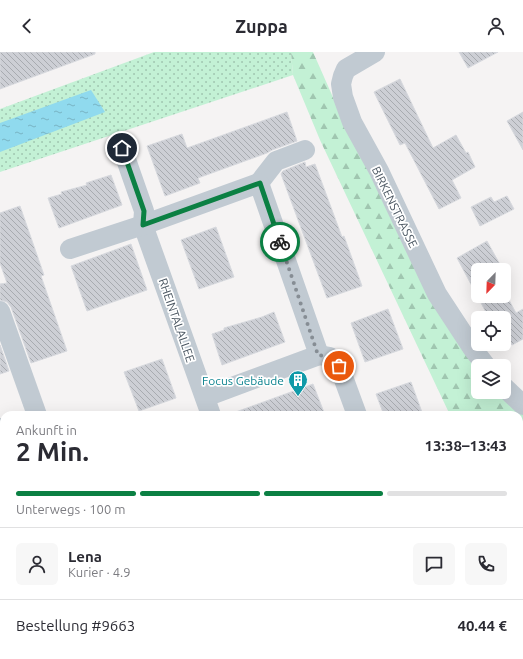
<!DOCTYPE html>
<html lang="de">
<meta charset="utf-8">
<style>
:root{--surface:#fff;--page:#f7f7f7;--text:#2b2b33;--muted:#7c7c81;--line:#e1e1e2;--accent:#0b8043}
body{margin:0;font-family:Ubuntu,sans-serif;background:var(--page);color:var(--text);height:100vh;display:flex;flex-direction:column;font-size:15px;white-space:nowrap}
*{box-sizing:border-box;margin:0}
p{font-size:13px;color:var(--muted)}
.icon{flex:none;width:22px;height:22px;fill:none;stroke:currentColor;stroke-width:2;stroke-linecap:round;stroke-linejoin:round}
.map{position:relative;flex:1;overflow:hidden}
.details{position:absolute;left:0px;top:359px;width:523px;height:248px;display:flex;flex-direction:column;background:var(--surface);border-radius:12px 12px 0 0;box-shadow:0 4px 16px #0002}
.details>*{flex:none}
.needle{width:26px;rotate:203deg}
.fabs{position:absolute;left:471px;top:211px;display:grid;gap:8px}
.fabs a{display:grid;place-items:center;width:40px;height:40px;border-radius:6px;background:var(--surface);box-shadow:0 4px 16px #0002;font-size:20px}
.pin{position:absolute;display:grid;place-items:center;width:34px;height:34px;color:#fff;margin:-17px;border:2px solid #fff;border-radius:50%;box-shadow:0 1px 4px #0007}
.courier{position:absolute;display:grid;place-items:center;width:40px;height:40px;margin:-20px;border:3px solid #0b8043;border-radius:50%;background:#fff;color:#222;box-shadow:0 1px 5px #0007}
.head em{font-style:normal;font-weight:700}
.head div{display:flex;flex-direction:column-reverse}
.head{display:flex;align-items:center;justify-content:space-between;height:68px;padding:0 16px}
h1{font-size:26px;font-weight:700;line-height:30px}
.bar{display:grid;grid-template-columns:repeat(4,1fr);gap:6px 4px;align-content:center;height:48px;padding:0 16px}
.bar i{height:5px;border-radius:3px;background:var(--line)}
.bar .selected{background:var(--accent)}
.bar p{grid-column:span 4}
.line{display:flex;align-items:center;gap:10px;padding:0 16px;border-top:1px solid var(--line)}
.line div{flex:1}
.round{display:grid;place-items:center;flex:none;width:42px;height:42px;border-radius:6px;background:var(--page)}
header{display:flex;justify-content:space-between;align-items:center;height:52px;padding:0 16px;background:var(--surface);font-size:18px;font-weight:700}
.map>svg:first-child{display:block}
.grass{fill:url(#grass-dots)}
.forest{fill:url(#forest-firs)}
.water{fill:url(#water-ripples)}
.building{fill:url(#building-back-hatch);stroke:#d7d9de}
.lines{fill:none;stroke-linecap:round;stroke-linejoin:round}
.minor{stroke:#c1cad2;stroke-width:20}
.done{stroke:#868d94;stroke-width:4;stroke-dasharray:0 7.2}
.route{stroke:#0b8043;stroke-width:5}
.labels{text-anchor:middle;dominant-baseline:central;stroke-width:3.5;stroke-linejoin:round;paint-order:stroke}
.street-label{font-size:12px;fill:#4a5661;stroke:#fff}
.culture-label{font-size:12px;fill:#0d838f;stroke:#fff;text-anchor:end}
</style>
<header><svg class="icon" aria-label="back" viewBox="0 0 24 24"><path d="M15 5l-7 7 7 7"/></svg>Zuppa<svg class="icon" aria-label="person" viewBox="0 0 24 24"><circle cx="12" cy="8" r="4"/><path d="M4 21q1-7 8-7t8 7"/></svg></header>
<div class="map">
<svg width="523" height="607" viewBox="0 0 523 607">
<defs>
<pattern id="grass-dots" width="8" height="8" patternUnits="userSpaceOnUse"><rect width="8" height="8" fill="#c3f1d5"/><path d="M2 2h.1M6 6h.1" fill="none" stroke="#a0c6b0" stroke-width="1.8" stroke-linecap="round"/></pattern>
<pattern id="forest-firs" width="22" height="20" patternUnits="userSpaceOnUse"><rect width="22" height="20" fill="#c3f1d5"/><path d="M5 1l3.5 6h-7zM16 11l3.5 6h-7z" fill="#a0c6b0"/></pattern>
<pattern id="water-ripples" width="26" height="14" patternUnits="userSpaceOnUse"><rect width="26" height="14" fill="#90daee"/><path d="M2 4q2-2 4 0t4 0M15 11q2-2 4 0t4 0" fill="none" stroke="#78b4c4"/></pattern>
<pattern id="building-back-hatch" width="6" height="6" patternUnits="userSpaceOnUse"><rect width="6" height="6" fill="#cdcfd5"/><path d="M-1 5l2 2M0 0l6 6M5-1l2 2" fill="none" stroke="#a8abb0"/></pattern>
</defs>
<rect width="100%" height="100%" fill="#f5f3f3"/>
<!-- grass -->
<polygon class="grass" points="154,0 291,0 293,23 0,120 0,57"/>
<!-- forest -->
<polygon class="forest" points="291,0 313,0 339,59 478,314 478,340 504,340 523,353 523,489 519,484 519,363 450,363 320,88 293,23"/>
<!-- water -->
<polygon class="water" points="91,38 105,60 0,100 0,71"/>
<!-- building -->
<g class="building">
<polygon points="0,0 95,0 95,2 0,37"/>
<polygon points="459,0 498,0 468,16"/>
<polygon points="400,27 433,96 456,83 466,101 468,100 475,115 452,128 461,146 439,157 405,91 400,93 374,40"/>
<polygon points="287,60 297,89 272,98 267,101 198,126 200,131 165,144 147,94 182,82 187,96"/>
<polygon points="523,60 523,98 507,69"/>
<polygon points="305,110 306,115 315,112 342,185 344,184 362,234 327,246 281,122 283,119"/>
<polygon points="111,123 122,153 59,176 48,146 62,142 61,140 87,133 86,131"/>
<polygon points="507,144 514,157 480,174 471,155 491,145 494,150"/>
<polygon points="20,154 44,223 41,224 67,299 31,311 11,255 7,250 0,248 0,232 7,231 0,211 0,161"/>
<polygon points="216,175 234,225 199,237 181,188"/>
<polygon points="487,189 503,218 478,218 478,244 504,244 504,239 516,261 523,257 523,287 512,293 504,278 504,266 498,266 495,260 488,264 457,206"/>
<polygon points="131,192 147,238 87,259 71,214"/>
<polygon points="388,257 403,297 365,310 351,271"/>
<polygon points="274,260 285,290 222,313 212,282 224,278 224,276 262,265"/>
<polygon points="0,293 9,319 0,322"/>
<polygon points="162,307 176,346 139,359 124,320"/>
<polygon points="411,330 423,363 384,363 376,342"/>
<polygon points="313,332 325,363 233,363 233,361"/>
</g>
<g class="lines">
<!-- minor -->
<g class="minor">
<polyline points="375,0 346,17 343,24 341,32 343,45 352,70 379,119 437,242 473,297 486,314"/>
<polyline points="122,96 144,159 143,173 211,363"/>
<polyline points="259,131 276,109 305,98"/>
<polyline points="70,197 143,173 259,131 319,303 205,345"/>
<polyline points="0,259 37,363"/>
<polyline points="319,303 330,305 339,314 357,363"/>
<polyline points="504,335 523,353"/>
<polyline points="0,376 4,387"/>
<polyline points="519,593 523,592"/>
<polyline points="82,603 83,607"/>
<polyline points="124,603 125,607"/>
<polyline points="298,603 300,607"/>
<polyline points="479,607 490,603"/>
</g>
</g>
<g class="lines">
<!-- done -->
<polyline class="done" points="280,190 318,303 330,305 339,314"/>
<!-- route -->
<polyline class="route" points="122,96 144,159 143,173 260,131 280,190"/>
</g>
<!-- icons -->
<defs>
<g id="building-pin" transform="scale(1)"><path d="M0 17L-7.5 6A9.5 9.5 0 1 1 7.5 6Z" fill="#0f9aa8" stroke="#fff"/><path d="M-4-6H4V6H1V3H-1V6H-4ZM-2.5-4.3h1.7v1.8h-1.7ZM.8-4.3h1.7v1.8H.8ZM-2.5-1h1.7V.8h-1.7ZM.8-1h1.7V.8H.8Z" fill="#fff"/></g>
</defs>
<g fill-rule="evenodd">
<use href="#building-pin" x="298" y="328"/>
</g>
<g class="labels">
<!-- street labels -->
<g class="street-label">
<text transform="translate(395 155) rotate(64)">BIRKENSTRASSE</text>
<text transform="translate(177 268) rotate(71)">RHEINTALALLEE</text>
</g>
<!-- culture labels -->
<g class="culture-label">
<text x="284" y="328">Focus Gebäude</text>
</g>
</g>
</svg>
<div class="fabs">
<a><svg class="needle" viewBox="-14 -14 28 28"><path d="M0-13l5 13h-10z" fill="#e53935"/><path d="M0 13l5-13h-10z" fill="#7c7c81"/></svg></a>
<a><svg class="icon" aria-label="locate" viewBox="0 0 24 24"><circle cx="12" cy="12" r="6"/><path d="M12 2v4M12 18v4M2 12h4M18 12h4"/></svg></a>
<a><svg class="icon" aria-label="layers" viewBox="0 0 24 24"><path d="M12 4l9 5-9 5-9-5zM3 14l9 5 9-5"/></svg></a>
</div>
<div class="pin" style="left:339px;top:314px;background:#ea580c"><svg class="icon" aria-label="bag" viewBox="0 0 24 24"><path d="M5 8h14l-1 12H6zM9 8a3 3 0 0 1 6 0"/></svg></div>
<div class="pin" style="left:122px;top:96px;background:#1f2937"><svg class="icon" aria-label="home" viewBox="0 0 24 24"><path d="M3 11l9-7 9 7M6 9v11h12V9"/></svg></div>
<div class="courier" style="left:280px;top:190px"><svg class="icon" aria-label="bike" viewBox="0 0 24 24"><circle cx="6" cy="16" r="4"/><circle cx="18" cy="16" r="4"/><path d="M6 16l4-8h5l3 8M10 8l3 8H6M13 5h3"/></svg></div>
<section class="details">
<div class="head"><div><h1>2 Min.</h1><p>Ankunft in</p></div><em>13:38–13:43</em></div>
<div class="bar"><i class="selected"></i><i class="selected"></i><i class="selected"></i><i></i><p>Unterwegs · 100 m</p></div>
<div class="line" style="height:72px"><a class="round"><svg class="icon" aria-label="person" viewBox="0 0 24 24"><circle cx="12" cy="8" r="4"/><path d="M4 21q1-7 8-7t8 7"/></svg></a><div><b>Lena</b><p>Kurier · 4.9</p></div><a class="round"><svg class="icon" aria-label="chat" viewBox="0 0 24 24"><path d="M4 5h16v11H9l-5 4z"/></svg></a><a class="round"><svg class="icon" aria-label="phone" viewBox="0 0 24 24"><path d="M5 4h4l2 5-3 2q2 4 5 5l2-3 5 2v4C11 20 4 13 5 4z"/></svg></a></div>
<div class="line" style="height:52px"><div>Bestellung #9663</div><b>40.44 €</b></div>
</section>
</div>
